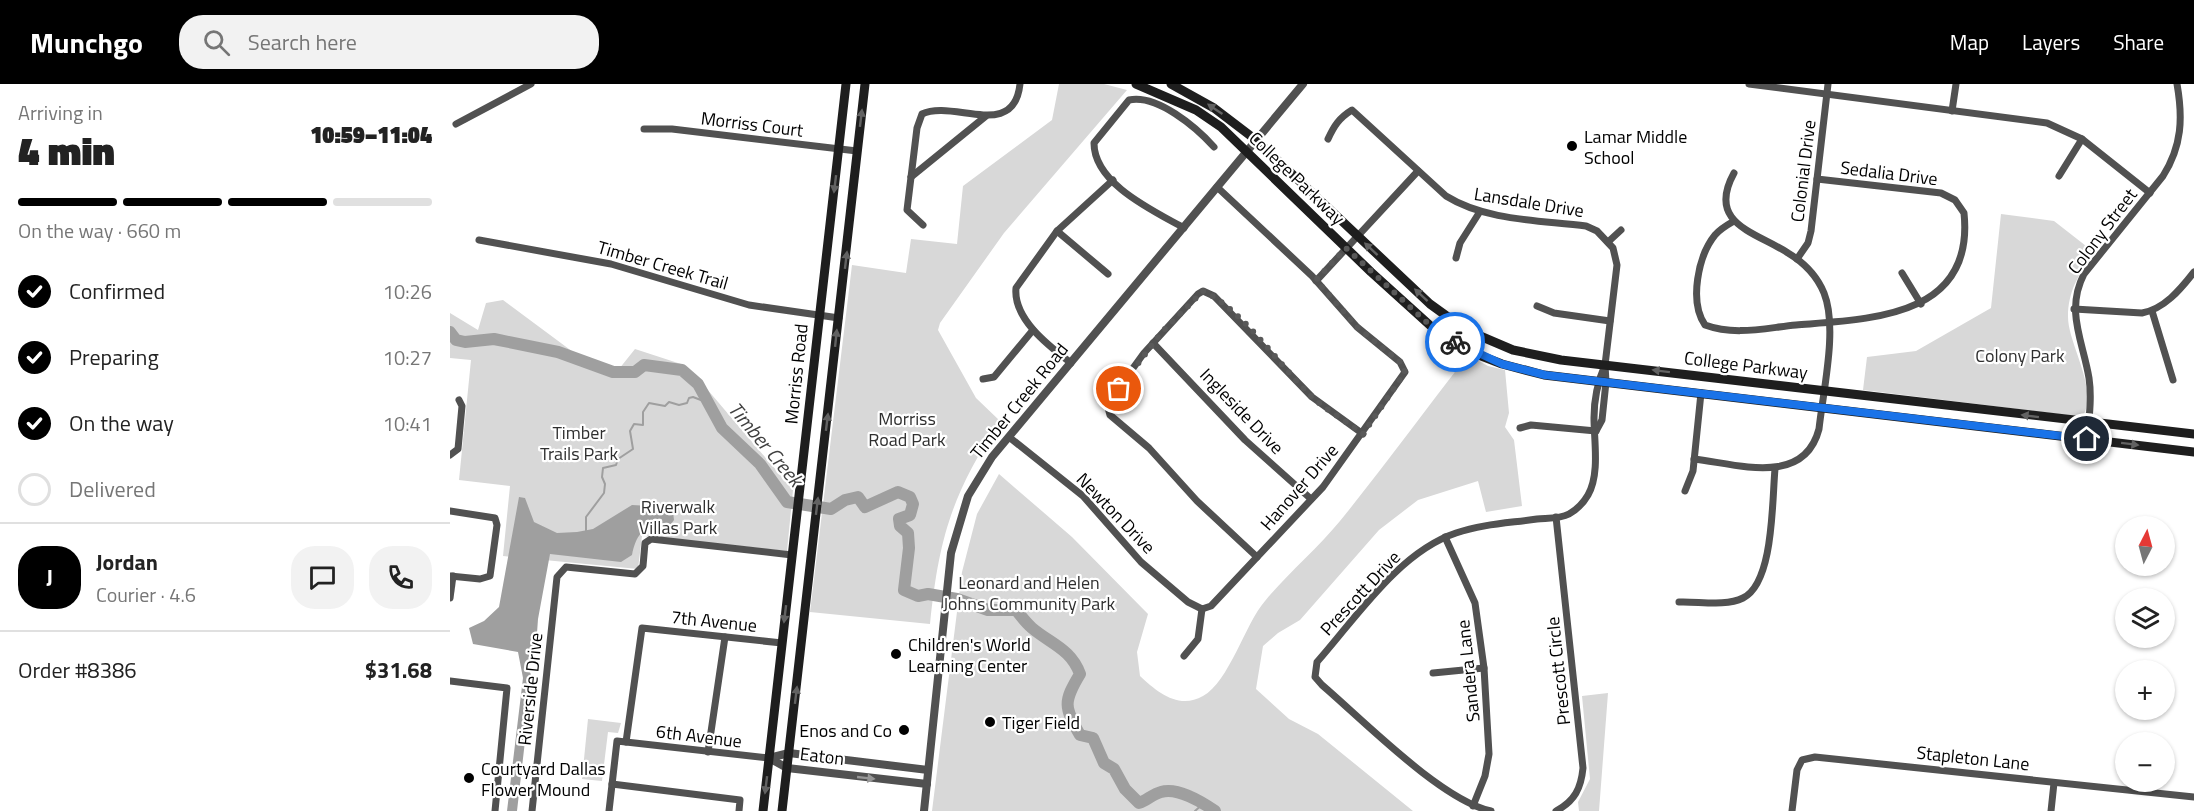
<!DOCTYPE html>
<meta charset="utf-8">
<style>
:root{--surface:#fff;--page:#f2f2f2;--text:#222;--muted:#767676;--line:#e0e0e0;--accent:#000}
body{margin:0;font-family:"Titillium Web",sans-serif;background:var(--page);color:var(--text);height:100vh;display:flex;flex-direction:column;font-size:22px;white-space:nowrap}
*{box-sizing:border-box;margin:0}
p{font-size:20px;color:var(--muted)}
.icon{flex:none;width:33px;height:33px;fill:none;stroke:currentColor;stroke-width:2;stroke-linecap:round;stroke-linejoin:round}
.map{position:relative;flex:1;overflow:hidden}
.drawer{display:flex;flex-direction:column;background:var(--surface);width:450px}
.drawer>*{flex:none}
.needle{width:39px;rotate:6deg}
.buttons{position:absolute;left:1665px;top:432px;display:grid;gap:12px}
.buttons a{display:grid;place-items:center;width:60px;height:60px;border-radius:50%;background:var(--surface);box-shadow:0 2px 4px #0004;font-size:30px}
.pin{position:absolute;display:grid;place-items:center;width:51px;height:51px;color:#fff;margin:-26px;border:3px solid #fff;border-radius:50%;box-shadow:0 2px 6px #0007}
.courier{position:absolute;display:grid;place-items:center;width:60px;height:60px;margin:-30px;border:4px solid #1a73e8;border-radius:50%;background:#fff;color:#222;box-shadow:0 2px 8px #0007}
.summary em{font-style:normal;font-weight:800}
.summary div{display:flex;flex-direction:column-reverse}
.summary{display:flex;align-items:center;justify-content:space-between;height:102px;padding:0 18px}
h1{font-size:39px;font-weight:800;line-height:45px}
.bar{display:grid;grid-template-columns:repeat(4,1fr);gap:9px 6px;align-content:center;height:72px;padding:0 18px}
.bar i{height:8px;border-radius:4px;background:var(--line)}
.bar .current{background:var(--accent)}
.bar p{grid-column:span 4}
.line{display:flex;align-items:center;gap:15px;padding:0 18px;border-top:2px solid var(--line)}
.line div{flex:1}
.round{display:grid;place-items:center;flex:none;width:63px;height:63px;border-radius:24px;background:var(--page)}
ol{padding:0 18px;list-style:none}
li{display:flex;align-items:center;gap:18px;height:66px}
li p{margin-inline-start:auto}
li .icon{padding:6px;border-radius:50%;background:var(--accent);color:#fff;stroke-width:4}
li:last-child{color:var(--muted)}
li i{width:33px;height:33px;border:3px solid var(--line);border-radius:50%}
header{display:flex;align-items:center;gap:36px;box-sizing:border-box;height:84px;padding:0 30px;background:var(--accent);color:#fff}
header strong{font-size:28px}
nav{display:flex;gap:33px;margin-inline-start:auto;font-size:21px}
.search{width:420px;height:54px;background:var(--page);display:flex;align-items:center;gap:15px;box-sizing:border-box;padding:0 21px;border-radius:24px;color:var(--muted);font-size:22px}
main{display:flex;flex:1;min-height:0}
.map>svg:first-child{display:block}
.green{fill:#d8d8d8}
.water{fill:#9f9f9f}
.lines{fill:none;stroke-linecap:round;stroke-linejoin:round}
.stream{stroke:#9f9f9f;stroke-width:2}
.river{stroke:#9f9f9f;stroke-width:12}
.minor{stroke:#515151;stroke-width:7}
.tertiary{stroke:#515151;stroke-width:8}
.secondary{stroke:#1e1e1e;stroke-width:9}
.oneway{fill:#626262}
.oneway2{fill:#979797}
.done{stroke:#595959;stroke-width:6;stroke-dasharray:0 10.8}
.route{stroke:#1a73e8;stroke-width:8}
.poi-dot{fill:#000;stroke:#fff;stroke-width:2}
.labels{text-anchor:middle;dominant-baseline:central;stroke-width:4.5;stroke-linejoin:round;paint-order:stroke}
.street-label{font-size:18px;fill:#000;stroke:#fff}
.poi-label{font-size:18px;fill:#000;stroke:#fff;text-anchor:start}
.park-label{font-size:18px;fill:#2f2f2f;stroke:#fff}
.water-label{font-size:20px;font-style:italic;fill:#404040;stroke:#fff}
</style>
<header>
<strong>Munchgo</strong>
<div class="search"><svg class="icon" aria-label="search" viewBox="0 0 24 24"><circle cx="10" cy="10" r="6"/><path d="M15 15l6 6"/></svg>Search here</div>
<nav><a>Map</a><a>Layers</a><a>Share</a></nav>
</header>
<main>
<section class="drawer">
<div class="summary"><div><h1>4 min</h1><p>Arriving in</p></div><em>10:59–11:04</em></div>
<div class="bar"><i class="current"></i><i class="current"></i><i class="current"></i><i></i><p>On the way · 660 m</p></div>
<ol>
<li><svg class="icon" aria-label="check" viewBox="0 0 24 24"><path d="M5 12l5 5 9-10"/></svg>Confirmed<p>10:26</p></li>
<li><svg class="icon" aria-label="check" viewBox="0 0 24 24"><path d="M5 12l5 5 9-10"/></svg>Preparing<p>10:27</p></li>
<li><svg class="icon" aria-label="check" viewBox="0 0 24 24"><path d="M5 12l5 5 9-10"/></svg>On the way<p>10:41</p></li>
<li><i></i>Delivered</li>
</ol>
<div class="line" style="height:108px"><b class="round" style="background:var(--accent);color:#fff">J</b><div><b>Jordan</b><p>Courier · 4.6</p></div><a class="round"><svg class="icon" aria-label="chat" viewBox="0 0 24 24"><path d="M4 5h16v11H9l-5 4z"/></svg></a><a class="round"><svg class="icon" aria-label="phone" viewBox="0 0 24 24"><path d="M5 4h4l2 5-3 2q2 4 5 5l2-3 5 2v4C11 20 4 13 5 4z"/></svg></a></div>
<div class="line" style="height:78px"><div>Order #8386</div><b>$31.68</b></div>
</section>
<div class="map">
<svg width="1744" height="727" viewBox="0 0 1744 727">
<rect width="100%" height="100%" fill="#fff"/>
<!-- green -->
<g class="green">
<path d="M609 0H654L677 6 554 149 490 239 488 246 526 314 550 337C502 410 489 453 480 540L360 528 402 181 456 189 461 155 507 160 513 102 602 36Z"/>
<path d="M1551 130 1604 137 1645 169C1629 189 1618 207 1618 233 1618 260 1650 308 1632 333L1413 306 1417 273 1466 267 1541 224Z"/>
<polygon points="53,216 123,268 169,285 185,265 231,280 251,298 343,406 337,467 192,452 188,485 53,472 60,402 9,396 21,276 0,274 0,229 28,246 36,219"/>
<path d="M1018 271 1038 282 1055 286 1059 329 1055 343 1064 356 1072 422 1036 428 1028 397 968 416 929 446 850 536 828 549 813 562 806 605 839 635 868 650 963 727H482L512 488 527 430 549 390 622 453 698 530 687 568 690 592C707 608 729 626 753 612 779 598 795 540 815 517 838 489 867 465 890 437 934 383 975 326 1018 271Z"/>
<polygon points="1158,609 1149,727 1129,727 1128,718 1140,695 1132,612"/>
<polygon points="138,635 171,639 168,649 158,648 152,697 132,695"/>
</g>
<!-- water -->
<path class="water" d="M69 413 75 414 84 438 107 449 127 448 143 445 182 421 200 422 223 428 224 436C210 456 191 428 182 471L171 478 100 470 88 535 86 563 80 578V588L84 600 80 613 67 727H57L73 594 68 568 23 560 19 544 34 537 49 523Z"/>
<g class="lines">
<!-- stream -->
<g class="stream">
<polyline points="136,447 136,433 154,409 155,400 152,393 153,384 166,381 168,375 183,365 180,347 184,340 193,341 193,328 199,319 215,322 219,318 229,321 237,319 239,314 243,313 256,318"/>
<polyline points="745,727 754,719"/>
</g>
<!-- river -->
<path class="river" d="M0 248 6 256 15 258 44 255 108 268 163 288H185L194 281 232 286 248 300 272 344 310 380 337 418 381 425 395 416 408 413 415 423 448 408 460 413 463 420 460 431 449 435 450 442 458 449 459 464 454 506 468 512 478 510 507 515 538 526H566C571 532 576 539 582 544 601 560 621 565 630 590 613 618 614 623 630 651L643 654 654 679 664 685 675 705 689 719C697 716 703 710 711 708 727 703 752 718 765 727"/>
<!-- minor -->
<g class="minor">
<polyline points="1299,0 1597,39 1632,55 1700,109"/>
<polyline points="1502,27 1506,0"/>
<polyline points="6,40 81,0"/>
<polyline points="194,45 222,45 407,67"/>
<path d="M878 55C884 42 889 34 902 26L996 112C1036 137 1090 136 1136 142L1147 147 1163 164 1167 181 1155 281 1156 298 1152 336 1146 347"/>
<polyline points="1609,92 1632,55"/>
<polyline points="461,93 536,32"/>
<path d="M1284 137C1277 141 1270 145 1265 151 1248 172 1239 218 1255 241 1285 252 1315 244 1346 241 1420 235 1525 234 1514 129L1505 116 1491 109 1367 95"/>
<path d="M473 141 457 126 467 44 472 30C503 15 564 57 570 0"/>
<path d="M734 144C704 127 644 100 644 59L679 16C707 10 746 43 764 63"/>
<polyline points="607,147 658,190"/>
<polyline points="29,156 161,180 299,221 389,234"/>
<polyline points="1158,158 1171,146"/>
<polyline points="1006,174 1010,159 1029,129"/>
<polyline points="1347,175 1358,159 1361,147 1378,0"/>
<polyline points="1452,189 1471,220"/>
<polyline points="866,197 968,87"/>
<polyline points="1087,222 1104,229 1160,237"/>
<path d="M1624 225 1692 229C1714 225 1730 206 1744 188"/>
<polyline points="1702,227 1723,296"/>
<polyline points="703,259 795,356 861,415"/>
<path d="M621 279C599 262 563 235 566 204L607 147 663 96"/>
<polyline points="533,295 544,293 583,246"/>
<polyline points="1070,344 1081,341 1146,347"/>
<polyline points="559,353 633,412 691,478 738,518 752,525"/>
<path d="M1637 355C1639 335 1642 314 1639 294 1633 257 1615 227 1634 190L1713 92C1732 62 1733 34 1727 0"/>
<polyline points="0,371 8,365 12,322 9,316"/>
<path d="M1244 375C1287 380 1354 403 1369 345 1373 307 1388 244 1374 209 1367 192 1353 178 1338 169 1306 148 1256 140 1284 89"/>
<polyline points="1235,407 1243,387 1251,309"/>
<polyline points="0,427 45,434 47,441 40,492 30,495 0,492"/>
<polyline points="995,453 1025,519 1034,584 1039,670 1035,692 1023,722"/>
<polyline points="807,473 747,417 699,364 660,331 657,320 694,269 748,210 753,207 764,212 862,313 913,350"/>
<polyline points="0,514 3,492"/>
<path d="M1229 518C1248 517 1275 523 1293 514 1324 499 1322 416 1325 385"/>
<polyline points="752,525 761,522 873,403 955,288 950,278 907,243 862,192 767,103"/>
<polyline points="734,572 748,555 752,525"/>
<polyline points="983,589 1034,584"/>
<polyline points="0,597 57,604 45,727"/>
<polyline points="176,658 192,544 332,559"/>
<polyline points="258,668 275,553"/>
<polyline points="162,700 290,716 289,727"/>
<polyline points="82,727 107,493 116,483 185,490 193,482 195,459 201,455 342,471"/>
<polyline points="159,727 167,657 319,674"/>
<path d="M1041 727C991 716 913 636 872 601L865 593 867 578C906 534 949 468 1006 449 1032 440 1060 439 1087 435 1097 434 1110 435 1119 430 1126 426 1134 418 1138 411 1150 390 1144 357 1144 334 1144 316 1148 297 1155 281"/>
<path d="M1106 727C1125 717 1131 704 1133 684L1106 433"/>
<polyline points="1342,727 1347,686 1352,676 1365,673 1744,713"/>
<polyline points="1601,727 1604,699"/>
</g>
<!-- tertiary -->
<g class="tertiary">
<polyline points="319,674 337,684 477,700"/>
<polyline points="319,674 339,669 478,686"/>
<polyline points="474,727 501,469 518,412 542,373 853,0"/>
</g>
<!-- secondary -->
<g class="secondary">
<polyline points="686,0 746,26 771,43 921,188 984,245 1021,268 1052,280 1094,291 1744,368"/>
<polyline points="721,0 764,24 806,56 980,220 1016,246 1063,266 1111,276 1744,350"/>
<polyline points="313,727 396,0"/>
<polyline points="332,727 415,0"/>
</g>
</g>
<!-- one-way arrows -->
<defs><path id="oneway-solid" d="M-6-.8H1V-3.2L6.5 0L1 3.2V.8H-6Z" transform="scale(1.5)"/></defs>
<g class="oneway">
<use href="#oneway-solid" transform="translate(765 25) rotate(-146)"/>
<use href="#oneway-solid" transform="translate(411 34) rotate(-83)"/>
<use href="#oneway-solid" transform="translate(385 100) rotate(97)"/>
<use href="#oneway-solid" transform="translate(921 165) rotate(-137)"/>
<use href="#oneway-solid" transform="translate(396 176) rotate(-83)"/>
<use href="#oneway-solid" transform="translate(971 211) rotate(-137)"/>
<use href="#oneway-solid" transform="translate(386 254) rotate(-84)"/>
<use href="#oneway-solid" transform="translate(1211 287) rotate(-173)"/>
<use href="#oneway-solid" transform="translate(1580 332) rotate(-173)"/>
<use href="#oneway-solid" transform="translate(377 338) rotate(-83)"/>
<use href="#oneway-solid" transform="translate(1680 360) rotate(7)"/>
<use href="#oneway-solid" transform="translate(367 422) rotate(-83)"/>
<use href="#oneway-solid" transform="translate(335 530) rotate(97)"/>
<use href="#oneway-solid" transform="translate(346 611) rotate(-83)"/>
<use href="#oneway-solid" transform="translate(316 701) rotate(97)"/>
</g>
<use class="oneway2" href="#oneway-solid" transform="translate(416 694) rotate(6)"/>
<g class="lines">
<!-- done -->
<path class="done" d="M669 305 711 249 753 207C791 224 829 281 860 311 876 326 896 337 913 350L955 288 950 278 907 243 866 196 896 164 984 245 1005 258"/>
<!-- route -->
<polyline class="route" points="1005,258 1052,280 1095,291 1637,355"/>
</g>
<!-- markers -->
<g class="poi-dot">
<circle cx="1122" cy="62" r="6"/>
<circle cx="446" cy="570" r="6"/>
<circle cx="540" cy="638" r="6"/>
<circle cx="454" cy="646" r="6"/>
<circle cx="19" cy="694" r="6"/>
</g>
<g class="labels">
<!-- street labels -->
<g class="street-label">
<text transform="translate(302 40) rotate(7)">Morriss Court</text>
<text transform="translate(1353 87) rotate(-83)">Colonial Drive</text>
<text transform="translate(1439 89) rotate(7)">Sedalia Drive</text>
<text transform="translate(847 94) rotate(44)">College Parkway</text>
<text transform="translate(1079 118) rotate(9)">Lansdale Drive</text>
<text transform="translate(1652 147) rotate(-53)">Colony Street</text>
<text transform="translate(213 181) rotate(16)">Timber Creek Trail</text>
<text transform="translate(1296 281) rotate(7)">College Parkway</text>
<text transform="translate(346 290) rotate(-84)">Morriss Road</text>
<text transform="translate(569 317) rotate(-51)">Timber Creek Road</text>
<text transform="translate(792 327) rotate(46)">Ingleside Drive</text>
<text transform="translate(849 403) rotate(-49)">Hanover Drive</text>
<text transform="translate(666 429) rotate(46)">Newton Drive</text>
<text transform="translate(910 509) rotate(-47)">Prescott Drive</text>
<text transform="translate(264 537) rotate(6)">7th Avenue</text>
<text transform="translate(1018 587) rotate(-96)">Sandera Lane</text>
<text transform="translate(1108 587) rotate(-96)">Prescott Circle</text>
<text transform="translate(80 605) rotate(-84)">Riverside Drive</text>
<text transform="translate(249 652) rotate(7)">6th Avenue</text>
<text transform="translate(372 672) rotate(7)">Eaton</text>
<text transform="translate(1523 674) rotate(6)">Stapleton Lane</text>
</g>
<!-- poi labels -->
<g class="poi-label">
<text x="1134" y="52">Lamar Middle<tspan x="1134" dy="21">School</tspan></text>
<text x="458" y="560">Children's World<tspan x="458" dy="21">Learning Center</tspan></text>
<text x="552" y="638">Tiger Field</text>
<text x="442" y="646" text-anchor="end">Enos and Co</text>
<text x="31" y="684">Courtyard Dallas<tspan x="31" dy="21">Flower Mound</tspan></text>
</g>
<!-- park labels -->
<g class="park-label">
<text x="1570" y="271">Colony Park</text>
<text x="457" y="334">Morriss<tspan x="457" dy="21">Road Park</tspan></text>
<text x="129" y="348">Timber<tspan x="129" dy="21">Trails Park</tspan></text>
<text x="228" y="422">Riverwalk<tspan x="228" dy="21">Villas Park</tspan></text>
<text x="579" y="498">Leonard and Helen<tspan x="579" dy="21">Johns Community Park</tspan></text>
</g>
<!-- water labels -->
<g class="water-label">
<text transform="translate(316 360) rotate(50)">Timber Creek</text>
</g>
</g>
</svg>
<div class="buttons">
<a><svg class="needle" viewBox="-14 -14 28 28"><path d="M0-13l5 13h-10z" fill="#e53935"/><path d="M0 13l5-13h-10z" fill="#767676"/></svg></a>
<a><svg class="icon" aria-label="layers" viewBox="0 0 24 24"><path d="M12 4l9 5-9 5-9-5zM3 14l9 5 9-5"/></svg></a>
<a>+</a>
<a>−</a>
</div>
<div class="pin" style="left:669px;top:305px;background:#ea580c"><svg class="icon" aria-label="bag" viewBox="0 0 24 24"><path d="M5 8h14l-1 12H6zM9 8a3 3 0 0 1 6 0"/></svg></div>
<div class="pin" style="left:1637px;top:355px;background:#1f2937"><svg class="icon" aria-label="home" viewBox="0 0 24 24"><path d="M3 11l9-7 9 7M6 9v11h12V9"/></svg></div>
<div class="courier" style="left:1005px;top:258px"><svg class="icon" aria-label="bike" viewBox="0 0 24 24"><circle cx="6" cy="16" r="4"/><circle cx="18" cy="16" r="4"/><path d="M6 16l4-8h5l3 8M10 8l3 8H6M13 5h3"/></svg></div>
</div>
</main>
